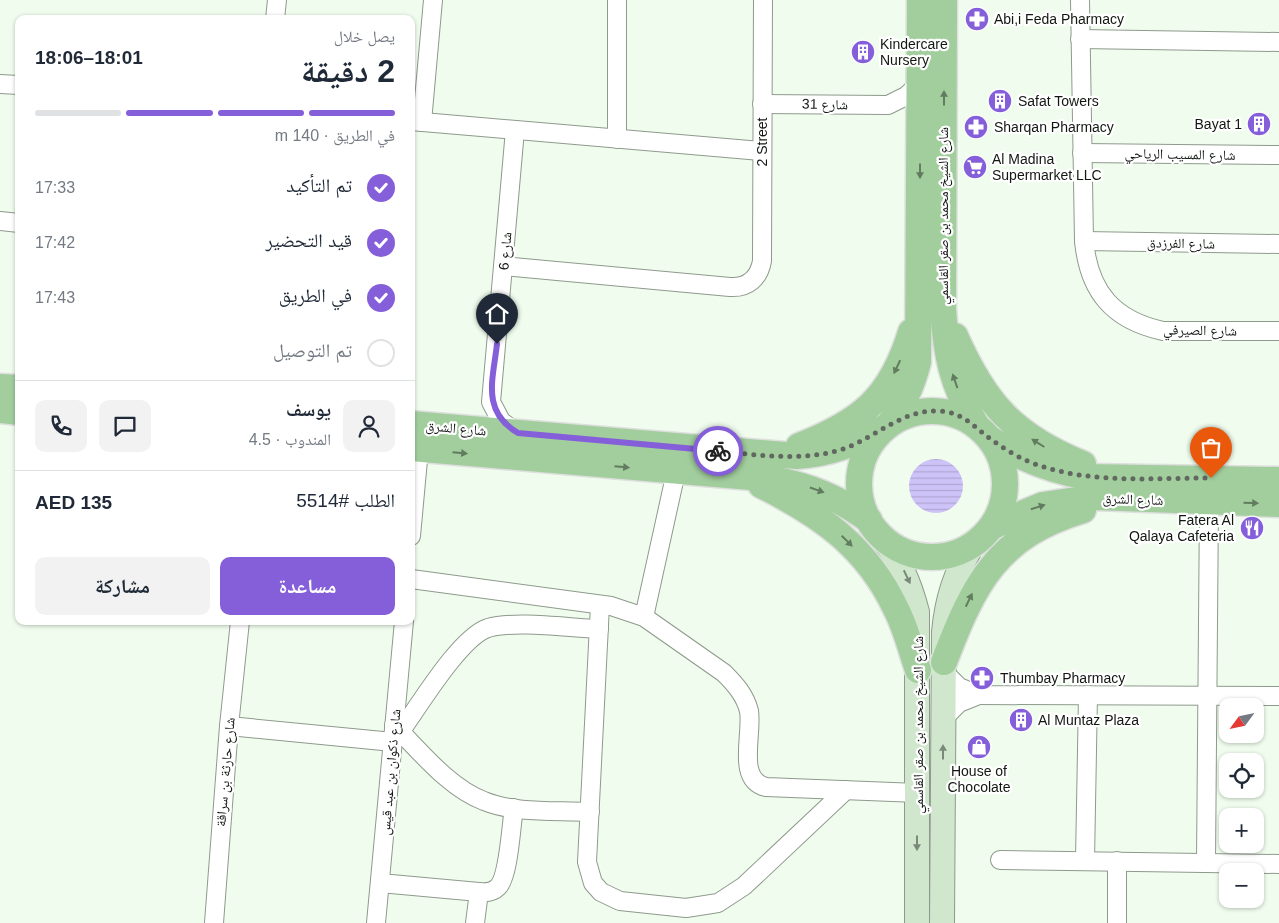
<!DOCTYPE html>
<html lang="ar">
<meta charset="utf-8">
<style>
:root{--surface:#fff;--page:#f2f2f3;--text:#1f2937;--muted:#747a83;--line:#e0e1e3;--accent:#855fda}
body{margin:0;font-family:Arial,"Noto Naskh Arabic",sans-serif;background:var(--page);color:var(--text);direction:rtl;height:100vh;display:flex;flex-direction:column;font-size:19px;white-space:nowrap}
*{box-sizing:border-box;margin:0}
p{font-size:16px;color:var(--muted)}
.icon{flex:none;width:28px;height:28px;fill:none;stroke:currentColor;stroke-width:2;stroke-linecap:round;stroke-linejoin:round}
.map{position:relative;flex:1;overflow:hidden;direction:ltr}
.details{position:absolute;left:15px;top:15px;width:400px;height:610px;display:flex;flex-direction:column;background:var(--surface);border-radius:10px;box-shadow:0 1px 4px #0004;direction:rtl}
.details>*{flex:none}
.needle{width:32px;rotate:237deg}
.fabs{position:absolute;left:1219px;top:698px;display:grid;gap:10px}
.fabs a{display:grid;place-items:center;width:45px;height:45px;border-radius:10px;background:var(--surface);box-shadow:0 1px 4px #0004;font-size:25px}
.pin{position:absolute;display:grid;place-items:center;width:42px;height:42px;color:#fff;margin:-51px -21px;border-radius:50% 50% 50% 0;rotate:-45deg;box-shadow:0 0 5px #0007}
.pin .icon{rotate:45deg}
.courier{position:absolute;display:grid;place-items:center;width:50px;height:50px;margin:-25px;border:4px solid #855fda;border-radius:50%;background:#fff;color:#222;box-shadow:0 1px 6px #0007}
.headline em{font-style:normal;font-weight:800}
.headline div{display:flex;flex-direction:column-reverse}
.headline{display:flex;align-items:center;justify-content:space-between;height:85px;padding:0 20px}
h1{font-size:32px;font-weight:800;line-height:38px}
.bar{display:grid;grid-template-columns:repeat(4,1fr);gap:8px 5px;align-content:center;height:60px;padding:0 20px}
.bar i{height:6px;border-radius:4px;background:var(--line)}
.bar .selected{background:var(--accent)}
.bar p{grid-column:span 4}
.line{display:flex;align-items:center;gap:12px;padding:0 20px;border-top:1px solid var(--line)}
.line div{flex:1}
.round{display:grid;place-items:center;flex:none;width:52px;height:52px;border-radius:10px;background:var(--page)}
ol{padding:0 20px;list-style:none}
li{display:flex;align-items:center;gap:15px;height:55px}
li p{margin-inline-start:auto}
li .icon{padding:5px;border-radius:50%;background:var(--accent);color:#fff;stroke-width:4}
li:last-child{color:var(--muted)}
li i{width:28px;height:28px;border:2px solid var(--line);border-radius:50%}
.button{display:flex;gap:10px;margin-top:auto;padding:10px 20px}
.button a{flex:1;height:58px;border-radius:10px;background:var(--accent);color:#fff;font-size:20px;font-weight:800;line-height:58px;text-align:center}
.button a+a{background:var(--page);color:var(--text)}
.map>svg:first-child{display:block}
.water{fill:url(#water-rules)}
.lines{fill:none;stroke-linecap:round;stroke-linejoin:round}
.street-casing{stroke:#8e9a8c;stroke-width:20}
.secondary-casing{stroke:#8e9a8c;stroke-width:26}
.primary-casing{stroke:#dedfde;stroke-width:29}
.street{stroke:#fff;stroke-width:18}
.secondary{stroke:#d0e7ce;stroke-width:24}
.primary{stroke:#a2ce9d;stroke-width:26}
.oneway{fill:#617c5e}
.oneway2{fill:#7a8979}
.done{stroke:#60685f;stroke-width:5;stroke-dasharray:0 9}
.route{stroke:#855fda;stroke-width:6}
.labels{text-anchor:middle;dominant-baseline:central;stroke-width:4.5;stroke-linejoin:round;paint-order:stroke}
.poi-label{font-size:14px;fill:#121712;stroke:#fff;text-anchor:start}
.street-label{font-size:14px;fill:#121712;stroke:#fff}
</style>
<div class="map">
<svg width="1279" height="923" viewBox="0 0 1279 923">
<defs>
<pattern id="water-rules" width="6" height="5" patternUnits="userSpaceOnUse" patternTransform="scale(1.25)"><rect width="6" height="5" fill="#cec3f9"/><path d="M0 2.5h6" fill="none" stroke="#b0a7d4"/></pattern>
</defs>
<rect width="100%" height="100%" fill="#f0fdee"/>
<!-- water -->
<circle class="water" cx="936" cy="486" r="27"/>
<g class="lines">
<!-- street casing -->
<g class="street-casing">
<g id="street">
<polyline points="617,0 617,139"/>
<path d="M1080 0 1084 241C1089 292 1113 320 1163 331H1279"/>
<polyline points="275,19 277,0"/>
<polyline points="1080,39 1279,42"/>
<polyline points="0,84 19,85"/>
<polyline points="762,104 888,105 906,96 920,83"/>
<polyline points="411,121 761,151"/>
<polyline points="422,122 433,0"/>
<polyline points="515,130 491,402 501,421 517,433"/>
<polyline points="1082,153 1279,155"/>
<polyline points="0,221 19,223"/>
<polyline points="1084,241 1279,244"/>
<path d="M503 266 730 287C748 288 759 278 762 261L763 0"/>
<polyline points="411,536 419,449"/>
<path d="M411 579 611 606 644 617 724 673C735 684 745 695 749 711 753 734 736 780 766 787L918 793"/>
<polyline points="600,605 587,862 593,883 601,892 620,901 686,908 718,903 744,886 846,790"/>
<polyline points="644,617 676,472"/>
<polyline points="944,672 959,687 979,695 1279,696"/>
<polyline points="943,719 959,703 979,695"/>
<path d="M394 725C420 751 449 788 484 801 516 814 556 810 590 812"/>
<polyline points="229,726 393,742"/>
<path d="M400 732C419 706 460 637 488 628 516 620 569 628 599 629"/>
<polyline points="1000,860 1279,864"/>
<polyline points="1085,861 1088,695"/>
<polyline points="1117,861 1117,923"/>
<polyline points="1206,863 1209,502"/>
<path d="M380 883 479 892C486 893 493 892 498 887 509 876 511 825 514 808"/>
<polyline points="214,923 229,726 240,621"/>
<polyline points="376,923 404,621"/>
<polyline points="475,923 479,892"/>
</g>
</g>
<!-- secondary casing -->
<g class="secondary-casing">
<g id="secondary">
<path d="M881 536C900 562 909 581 917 612V923"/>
<path d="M942 923 944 632C947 600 955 574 972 546"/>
</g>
</g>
<!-- primary casing -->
<g class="primary-casing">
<g id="primary">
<path d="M944 0 943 309C946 354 952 385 976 425"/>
<path d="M955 336C985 404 1014 436 1083 464"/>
<polyline points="0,387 19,388"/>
<polyline points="0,410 19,412"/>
<circle cx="932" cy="484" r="73"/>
<path d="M890 423C904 404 912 386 918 362L920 0"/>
<path d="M411 424 797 456C829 454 855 444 884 428"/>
<path d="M990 439C1021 459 1051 471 1088 477L1279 480"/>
<path d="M799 446C861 422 891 398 911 332"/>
<path d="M411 448 773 479C810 486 839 498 869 520"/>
<path d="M761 485C821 515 867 547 896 609 906 628 911 650 918 670"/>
<polyline points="993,526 1043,505 1096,497 1279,504"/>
<path d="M944 662C974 583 997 536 1083 510"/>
</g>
</g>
<!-- street -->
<use href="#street" class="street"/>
<!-- secondary -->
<use href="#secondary" class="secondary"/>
<!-- primary -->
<use href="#primary" class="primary"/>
</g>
<!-- one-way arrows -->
<defs><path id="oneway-solid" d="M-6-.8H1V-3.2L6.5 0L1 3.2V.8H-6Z" transform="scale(1.25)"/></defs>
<g class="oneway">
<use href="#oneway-solid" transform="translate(944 98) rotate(-90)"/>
<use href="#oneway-solid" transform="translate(920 171) rotate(90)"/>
<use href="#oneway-solid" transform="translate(897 367) rotate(115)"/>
<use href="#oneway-solid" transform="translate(955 381) rotate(-109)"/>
<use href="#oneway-solid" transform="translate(1038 443) rotate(-148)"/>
<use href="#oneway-solid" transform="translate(460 453) rotate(5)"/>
<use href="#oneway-solid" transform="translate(622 467) rotate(5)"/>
<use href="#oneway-solid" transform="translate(817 490) rotate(19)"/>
<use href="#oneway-solid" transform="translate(1251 503) rotate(2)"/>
<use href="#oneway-solid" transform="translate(1038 507) rotate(-18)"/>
<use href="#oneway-solid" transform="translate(847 541) rotate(45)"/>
<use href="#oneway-solid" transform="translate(969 600) rotate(-64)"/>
</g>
<g class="oneway2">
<use href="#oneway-solid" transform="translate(907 577) rotate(65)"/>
<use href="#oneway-solid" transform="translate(943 752) rotate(-90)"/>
<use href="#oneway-solid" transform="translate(917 843) rotate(90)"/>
</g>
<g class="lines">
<!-- done -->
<path class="done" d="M718 451C759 455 803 462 843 449 877 437 902 409 940 411 963 412 975 428 992 440 1006 450 1022 460 1038 465 1093 484 1154 478 1211 478"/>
<!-- route -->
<path class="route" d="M497 344C493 380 481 411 518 433L718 451"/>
</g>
<!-- icons -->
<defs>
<g id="pharmacy-disc" transform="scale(1.25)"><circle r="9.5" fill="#855fda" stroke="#fff"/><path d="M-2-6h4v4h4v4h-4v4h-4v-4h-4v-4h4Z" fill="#fff"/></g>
<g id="building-disc" transform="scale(1.25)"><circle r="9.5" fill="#855fda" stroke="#fff"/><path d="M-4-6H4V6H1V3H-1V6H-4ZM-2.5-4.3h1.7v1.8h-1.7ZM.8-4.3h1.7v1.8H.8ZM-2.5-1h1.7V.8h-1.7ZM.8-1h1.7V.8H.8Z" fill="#fff"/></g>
<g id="supermarket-disc" transform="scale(1.25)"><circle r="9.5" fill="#855fda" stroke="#fff"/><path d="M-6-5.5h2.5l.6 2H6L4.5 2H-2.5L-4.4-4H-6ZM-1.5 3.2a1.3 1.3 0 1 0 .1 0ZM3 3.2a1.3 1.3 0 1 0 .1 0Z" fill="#fff"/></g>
<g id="restaurant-disc" transform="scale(1.25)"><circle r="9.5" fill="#855fda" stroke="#fff"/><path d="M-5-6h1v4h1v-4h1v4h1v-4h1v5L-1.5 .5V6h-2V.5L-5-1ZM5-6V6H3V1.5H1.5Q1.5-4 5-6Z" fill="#fff"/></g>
<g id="shop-disc" transform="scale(1.25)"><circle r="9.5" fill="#855fda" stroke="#fff"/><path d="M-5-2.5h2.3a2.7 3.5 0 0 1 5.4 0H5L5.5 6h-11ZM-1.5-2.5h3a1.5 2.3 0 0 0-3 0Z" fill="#fff"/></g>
</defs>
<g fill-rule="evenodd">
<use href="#pharmacy-disc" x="977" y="19"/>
<use href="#building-disc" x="863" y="52"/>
<use href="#building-disc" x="1000" y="101"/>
<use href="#building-disc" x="1259" y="124"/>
<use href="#pharmacy-disc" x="976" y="127"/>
<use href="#supermarket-disc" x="975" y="167"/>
<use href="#restaurant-disc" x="1252" y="528"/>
<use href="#pharmacy-disc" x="982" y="678"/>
<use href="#building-disc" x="1021" y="720"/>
<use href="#shop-disc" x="979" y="747"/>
</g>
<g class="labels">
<!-- poi labels -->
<g class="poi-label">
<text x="994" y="19">Abi,i Feda Pharmacy</text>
<text x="880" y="44">Kindercare<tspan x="880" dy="16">Nursery</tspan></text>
<text x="1018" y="101">Safat Towers</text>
<text x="1242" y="124" text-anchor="end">Bayat 1</text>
<text x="994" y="127">Sharqan Pharmacy</text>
<text x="992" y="159">Al Madina<tspan x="992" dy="16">Supermarket LLC</tspan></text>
<text x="1234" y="520" text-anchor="end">Fatera Al<tspan x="1234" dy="16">Qalaya Cafeteria</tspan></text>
<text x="1000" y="678">Thumbay Pharmacy</text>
<text x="1038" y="720">Al Muntaz Plaza</text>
<text x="979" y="771" text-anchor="middle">House of<tspan x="979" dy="16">Chocolate</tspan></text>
</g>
<!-- street labels -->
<g class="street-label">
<text transform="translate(825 104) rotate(1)">شارع 31</text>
<text transform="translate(762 142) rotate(-90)">2 Street</text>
<text transform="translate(1180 154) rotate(1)">شارع المسيب الرياحي</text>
<text transform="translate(943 216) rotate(-90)">شارع الشيخ محمد بن صقر القاسمي</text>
<text transform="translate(1181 243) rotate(1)">شارع الفرزدق</text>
<text transform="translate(505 251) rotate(-85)">شارع 6</text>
<text transform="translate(1200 330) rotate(1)">شارع الصيرفي</text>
<text transform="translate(456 428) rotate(5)">شارع الشرق</text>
<text transform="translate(1133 499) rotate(2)">شارع الشرق</text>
<text transform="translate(918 725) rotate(-90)">شارع الشيخ محمد بن صقر القاسمي</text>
<text transform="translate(225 772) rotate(-85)">شارع حارثة بن سراقة</text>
<text transform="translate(390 772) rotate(-85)">شارع ذكوان بن عبد قيس</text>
</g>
</g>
</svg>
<div class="fabs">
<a><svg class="needle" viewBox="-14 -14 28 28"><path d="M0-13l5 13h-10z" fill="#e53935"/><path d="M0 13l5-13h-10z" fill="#747a83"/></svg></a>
<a><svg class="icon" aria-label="locate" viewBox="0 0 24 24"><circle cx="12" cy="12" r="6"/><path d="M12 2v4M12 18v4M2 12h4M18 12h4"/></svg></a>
<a>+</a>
<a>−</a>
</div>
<div class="pin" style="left:1211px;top:478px;background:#ea580c"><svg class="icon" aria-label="bag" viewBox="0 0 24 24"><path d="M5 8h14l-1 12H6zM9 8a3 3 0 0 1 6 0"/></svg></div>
<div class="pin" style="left:497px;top:344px;background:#1f2937"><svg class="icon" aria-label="home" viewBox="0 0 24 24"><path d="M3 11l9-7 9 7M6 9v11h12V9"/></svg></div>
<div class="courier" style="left:718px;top:451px"><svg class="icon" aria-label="bike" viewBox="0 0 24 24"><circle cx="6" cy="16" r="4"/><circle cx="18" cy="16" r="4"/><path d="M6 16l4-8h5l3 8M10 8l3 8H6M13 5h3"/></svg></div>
<section class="details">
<div class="headline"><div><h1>2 دقيقة</h1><p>يصل خلال</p></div><em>18:01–18:06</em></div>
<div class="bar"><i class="selected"></i><i class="selected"></i><i class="selected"></i><i></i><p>في الطريق · 140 m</p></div>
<ol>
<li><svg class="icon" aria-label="check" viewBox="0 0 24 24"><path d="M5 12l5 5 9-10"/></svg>تم التأكيد<p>17:33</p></li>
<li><svg class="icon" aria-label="check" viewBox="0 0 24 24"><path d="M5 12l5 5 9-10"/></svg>قيد التحضير<p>17:42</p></li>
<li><svg class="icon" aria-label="check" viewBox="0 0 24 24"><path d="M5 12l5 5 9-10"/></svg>في الطريق<p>17:43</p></li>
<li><i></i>تم التوصيل</li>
</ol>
<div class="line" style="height:90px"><a class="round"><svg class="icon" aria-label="person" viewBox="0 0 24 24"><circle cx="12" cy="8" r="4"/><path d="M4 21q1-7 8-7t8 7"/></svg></a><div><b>يوسف</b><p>المندوب · 4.5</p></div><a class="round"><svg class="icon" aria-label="chat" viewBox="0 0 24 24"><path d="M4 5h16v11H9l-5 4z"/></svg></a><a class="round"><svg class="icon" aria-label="phone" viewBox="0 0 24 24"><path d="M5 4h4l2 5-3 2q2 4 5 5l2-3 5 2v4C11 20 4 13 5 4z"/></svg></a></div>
<div class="line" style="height:65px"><div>الطلب #5514</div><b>AED 135</b></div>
<div class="button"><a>مساعدة</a><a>مشاركة</a></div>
</section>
</div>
